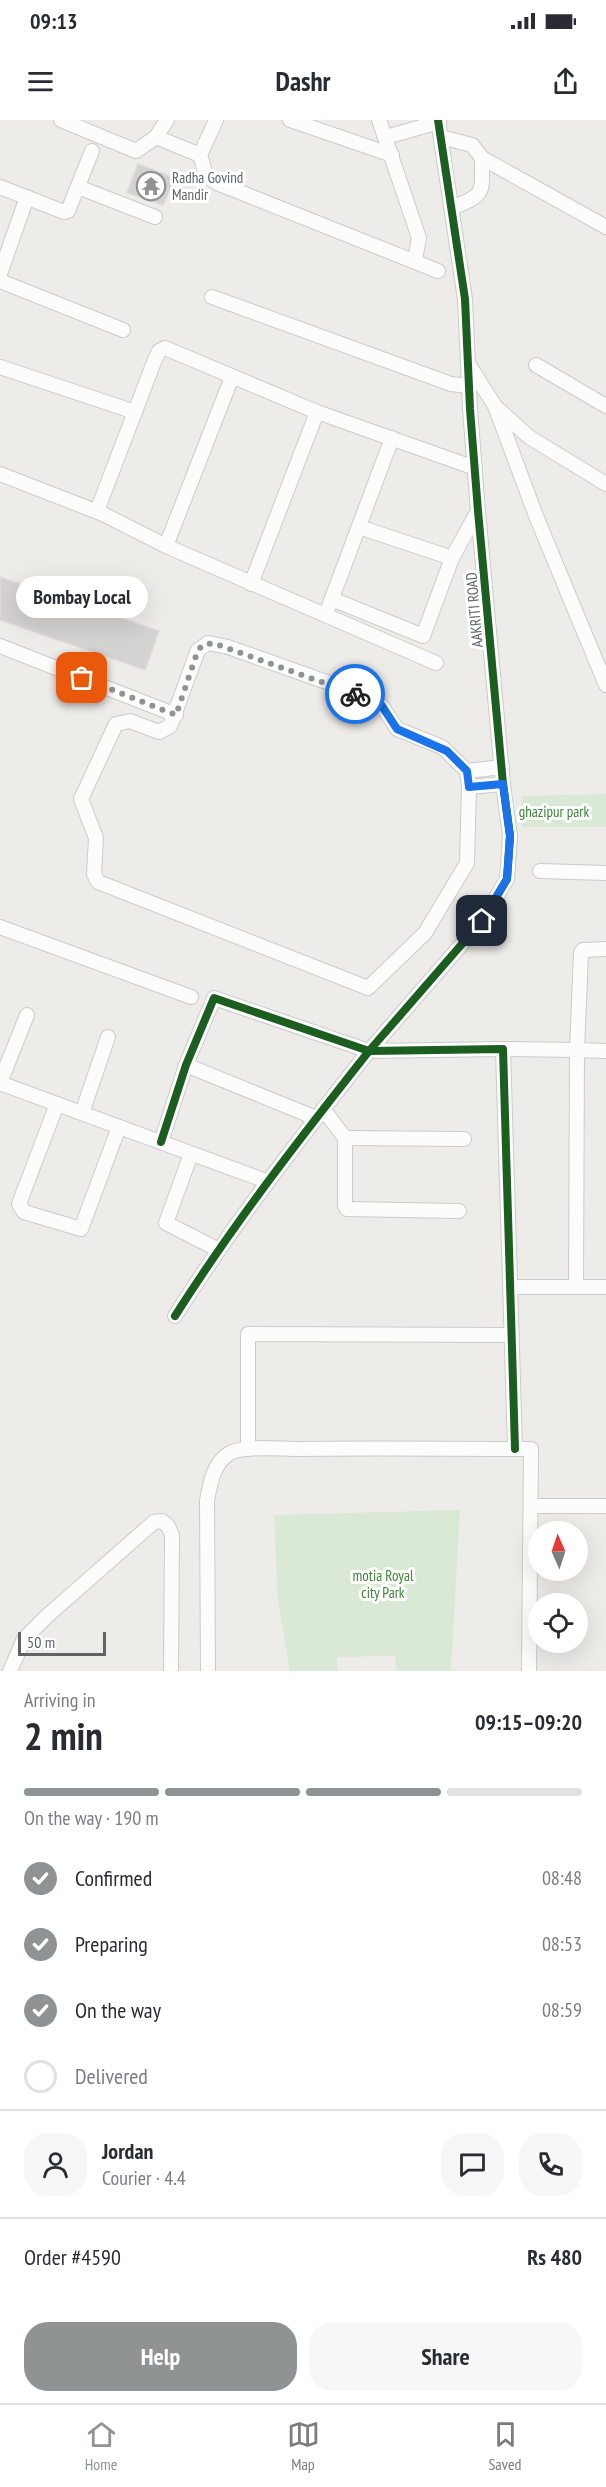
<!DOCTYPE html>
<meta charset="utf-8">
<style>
:root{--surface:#fff;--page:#f7f7f7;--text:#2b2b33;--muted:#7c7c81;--line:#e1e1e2;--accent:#909394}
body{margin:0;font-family:"PT Sans Narrow",sans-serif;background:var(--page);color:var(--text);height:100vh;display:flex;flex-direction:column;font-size:22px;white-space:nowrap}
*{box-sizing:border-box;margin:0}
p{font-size:20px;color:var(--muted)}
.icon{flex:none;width:33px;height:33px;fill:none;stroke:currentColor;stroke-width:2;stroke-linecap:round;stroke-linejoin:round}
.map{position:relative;height:1551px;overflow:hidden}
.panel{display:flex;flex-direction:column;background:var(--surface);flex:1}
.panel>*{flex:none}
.needle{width:39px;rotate:357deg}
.tools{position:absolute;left:528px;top:1401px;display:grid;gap:12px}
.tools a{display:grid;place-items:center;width:60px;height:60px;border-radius:50%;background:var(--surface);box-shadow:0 6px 24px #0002;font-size:30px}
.scale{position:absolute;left:18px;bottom:15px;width:88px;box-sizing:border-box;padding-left:6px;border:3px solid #5e6367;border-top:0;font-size:16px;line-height:21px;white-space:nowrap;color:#5e6367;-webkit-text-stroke:4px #fff;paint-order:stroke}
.pin{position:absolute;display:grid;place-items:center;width:51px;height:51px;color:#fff;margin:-26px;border-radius:12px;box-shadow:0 3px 9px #0006}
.courier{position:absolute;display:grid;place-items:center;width:60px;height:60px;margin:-30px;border:4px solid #1a73e8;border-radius:50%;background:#fff;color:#222;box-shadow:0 2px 8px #0007}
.bubble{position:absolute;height:42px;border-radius:21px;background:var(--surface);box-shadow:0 6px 24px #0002;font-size:20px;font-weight:800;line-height:42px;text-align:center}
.overview em{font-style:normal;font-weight:800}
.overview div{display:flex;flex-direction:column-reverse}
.overview{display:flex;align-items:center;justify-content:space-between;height:102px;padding:0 24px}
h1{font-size:39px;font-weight:800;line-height:45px}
.bar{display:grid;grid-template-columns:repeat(4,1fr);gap:9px 6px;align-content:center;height:72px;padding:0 24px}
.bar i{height:8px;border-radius:4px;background:var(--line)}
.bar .active{background:var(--accent)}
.bar p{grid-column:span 4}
.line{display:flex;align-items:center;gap:15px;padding:0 24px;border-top:2px solid var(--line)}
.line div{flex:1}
.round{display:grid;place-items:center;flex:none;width:63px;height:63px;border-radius:24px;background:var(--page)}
ol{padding:0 24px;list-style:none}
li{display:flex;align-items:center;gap:18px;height:66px}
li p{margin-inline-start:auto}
li .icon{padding:6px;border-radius:50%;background:var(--accent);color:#fff;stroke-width:4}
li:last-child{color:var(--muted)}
li i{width:33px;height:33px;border:3px solid var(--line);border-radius:50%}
.cta{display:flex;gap:12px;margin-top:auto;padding:12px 24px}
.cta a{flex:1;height:69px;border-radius:24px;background:var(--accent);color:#fff;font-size:24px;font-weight:800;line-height:69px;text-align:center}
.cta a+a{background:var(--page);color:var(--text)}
.status{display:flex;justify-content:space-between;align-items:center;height:42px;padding:0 30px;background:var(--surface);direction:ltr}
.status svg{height:16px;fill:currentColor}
header{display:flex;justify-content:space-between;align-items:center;height:78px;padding:0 24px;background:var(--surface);font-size:27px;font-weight:800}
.menu{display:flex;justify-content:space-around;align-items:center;height:84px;border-top:2px solid var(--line);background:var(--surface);font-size:16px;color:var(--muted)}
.menu a{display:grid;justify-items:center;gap:3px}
.menu .active{color:var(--accent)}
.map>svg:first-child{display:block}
.green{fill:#d9e9d5}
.building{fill:#d5d3d2;stroke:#dedbd8;stroke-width:1.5}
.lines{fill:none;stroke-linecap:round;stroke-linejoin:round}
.street-casing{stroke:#cacbcb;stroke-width:16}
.street{stroke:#fcfcfc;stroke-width:14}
.cycleway-casing{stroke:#fff;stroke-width:11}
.cycleway{stroke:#1b5e20;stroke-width:8}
.done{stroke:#909394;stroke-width:6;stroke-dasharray:0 10.8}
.route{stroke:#1a73e8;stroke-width:8}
.labels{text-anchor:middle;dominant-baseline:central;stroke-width:6;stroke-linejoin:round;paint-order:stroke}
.poi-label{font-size:15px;fill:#5e6367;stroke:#fff;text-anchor:start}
.street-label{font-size:15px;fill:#5e6367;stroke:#fff}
.park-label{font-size:15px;fill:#3c8536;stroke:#fff}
</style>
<div class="status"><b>09:13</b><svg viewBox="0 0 49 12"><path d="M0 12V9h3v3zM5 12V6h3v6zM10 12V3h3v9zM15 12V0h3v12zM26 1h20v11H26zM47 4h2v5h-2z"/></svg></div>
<header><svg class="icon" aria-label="menu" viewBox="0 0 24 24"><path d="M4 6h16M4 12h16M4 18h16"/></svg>Dashr<svg class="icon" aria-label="share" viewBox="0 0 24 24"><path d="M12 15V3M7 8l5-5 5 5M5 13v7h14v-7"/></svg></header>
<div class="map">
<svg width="606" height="1551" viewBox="0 0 606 1551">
<rect width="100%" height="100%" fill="#eeece9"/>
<!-- green -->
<g class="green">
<polygon points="606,674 606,707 522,707 521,676"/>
<polygon points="460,1390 451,1551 397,1551 395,1536 337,1537 338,1551 290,1551 278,1481 274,1395"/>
</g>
<!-- building -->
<g class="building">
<polygon points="138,44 175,58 163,85 127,73"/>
<polygon points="0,457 159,511 145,550 0,500"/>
</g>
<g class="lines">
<!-- street casing -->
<g class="street-casing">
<g id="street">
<polyline points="61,0 136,31 156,17 200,35 206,55 217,63 438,151"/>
<polyline points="290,0 392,35"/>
<polyline points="379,0 419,118 415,140"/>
<polyline points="156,17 167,0"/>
<polyline points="386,17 439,2"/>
<path d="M441 17 472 25 482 38C482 74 486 74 452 88"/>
<polyline points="200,35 216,0"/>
<polyline points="482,38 606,107"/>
<polyline points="0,67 64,92 68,91 92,31"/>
<polyline points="78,67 155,97"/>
<polyline points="0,154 27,77"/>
<polyline points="0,161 123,210"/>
<polyline points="212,177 451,264 469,266"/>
<polyline points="469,245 495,286 536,396 606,565"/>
<polyline points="536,245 606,286"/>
<polyline points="0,247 135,292"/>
<polyline points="497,288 529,317 606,364"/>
<polyline points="0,354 103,394 166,426 436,543"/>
<polyline points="97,391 154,242 159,231 165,228 317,292 475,348"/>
<polyline points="359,407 452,438"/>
<polyline points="166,426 232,257"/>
<polyline points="251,464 317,292"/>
<polyline points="332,479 423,516 452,438 478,391"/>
<polyline points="329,486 392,318"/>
<polygon points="208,523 228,527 335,565 382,586 397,609 442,627 467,651 469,667 467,743 425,813 368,868 98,762 94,754 96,718 81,679 116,604 130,601 159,612 170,606 198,530"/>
<polyline points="0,526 176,595"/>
<polyline points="467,651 502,647"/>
<polyline points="469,667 503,664"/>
<polyline points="540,751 606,753"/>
<polyline points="0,807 191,877"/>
<polyline points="606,829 583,830 581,833 577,930 606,931"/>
<polyline points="503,929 577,930 576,1167"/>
<polyline points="186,945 316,998"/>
<polyline points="0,963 266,1061"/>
<polyline points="0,963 27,895"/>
<polyline points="57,984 19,1084 24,1092 81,1109 119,1007"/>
<polyline points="323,989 345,1018 345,1085 347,1089 459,1091"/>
<polyline points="82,993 108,917"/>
<polyline points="345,1018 464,1019"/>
<polyline points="161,1022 186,945 214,878 369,931 482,801 507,759 510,716 503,664 478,391 470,289 465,179 438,0"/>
<polyline points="191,1034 166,1103 217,1129"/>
<polyline points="511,1167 606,1167"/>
<path d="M175 1196C234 1103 301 1017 369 931L503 929 515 1329"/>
<polyline points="248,1329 248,1214 512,1215"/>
<polyline points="532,1386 606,1386"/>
<polyline points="10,1551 24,1519 46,1497 154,1402 162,1401 168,1406 172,1415 171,1551"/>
<path d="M208 1551 207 1381C210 1364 213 1343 230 1333 244 1325 281 1329 298 1329 376 1328 453 1329 531 1329L529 1551"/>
</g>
</g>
<!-- street -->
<use href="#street" class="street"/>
<!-- cycleway casing -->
<g class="cycleway-casing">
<g id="cycleway">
<polyline points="161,1022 186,945 214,878 369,931 482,801 507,759 510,716 503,664 478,391 470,289 465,179 438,0"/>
<path d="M175 1196C234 1103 301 1017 369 931L503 929 515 1329"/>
</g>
</g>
<!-- cycleway -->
<use href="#cycleway" class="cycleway"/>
</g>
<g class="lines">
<!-- done -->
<polyline class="done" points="82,558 176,595 198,530 203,525 213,523 355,574"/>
<!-- route -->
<polyline class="route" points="355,574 382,586 397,609 447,631 467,651 469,667 503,664 510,716 507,759 482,801"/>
</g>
<!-- icons -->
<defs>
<g id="temple-ring" transform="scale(1.5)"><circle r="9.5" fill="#fff" stroke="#909394" stroke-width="1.5"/><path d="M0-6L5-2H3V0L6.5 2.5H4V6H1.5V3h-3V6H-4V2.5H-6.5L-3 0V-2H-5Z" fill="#909394"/></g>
</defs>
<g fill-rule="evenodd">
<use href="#temple-ring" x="151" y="66"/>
</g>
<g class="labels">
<!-- poi labels -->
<g class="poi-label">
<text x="172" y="57">Radha Govind<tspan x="172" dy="17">Mandir</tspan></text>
</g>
<!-- street labels -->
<g class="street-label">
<text transform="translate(474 490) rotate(-95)">AAKRITI ROAD</text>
</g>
<!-- park labels -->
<g class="park-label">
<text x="554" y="691">ghazipur park</text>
<text x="383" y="1455">motia Royal<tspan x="383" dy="17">city Park</tspan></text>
</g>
</g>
</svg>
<div class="tools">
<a><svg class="needle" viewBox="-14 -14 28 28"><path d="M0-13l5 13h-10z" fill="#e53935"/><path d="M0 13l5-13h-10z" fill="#7c7c81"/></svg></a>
<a><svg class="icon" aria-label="locate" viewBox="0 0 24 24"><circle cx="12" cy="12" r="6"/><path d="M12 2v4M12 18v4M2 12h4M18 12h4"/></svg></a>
</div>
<div class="scale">50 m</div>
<div class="pin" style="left:82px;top:558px;background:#ea580c"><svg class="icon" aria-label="bag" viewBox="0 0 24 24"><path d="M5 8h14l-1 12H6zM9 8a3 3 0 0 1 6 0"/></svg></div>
<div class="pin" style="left:482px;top:801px;background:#1f2937"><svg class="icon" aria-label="home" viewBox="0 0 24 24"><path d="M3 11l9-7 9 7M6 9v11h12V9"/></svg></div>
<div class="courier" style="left:355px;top:574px"><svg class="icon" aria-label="bike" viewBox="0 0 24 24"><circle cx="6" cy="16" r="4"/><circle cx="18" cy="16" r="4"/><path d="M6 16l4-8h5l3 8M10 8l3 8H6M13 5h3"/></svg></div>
<div class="bubble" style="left:16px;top:456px;width:132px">Bombay Local</div>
</div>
<section class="panel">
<div class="overview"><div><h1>2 min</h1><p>Arriving in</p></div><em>09:15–09:20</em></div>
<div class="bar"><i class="active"></i><i class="active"></i><i class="active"></i><i></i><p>On the way · 190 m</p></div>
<ol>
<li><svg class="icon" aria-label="check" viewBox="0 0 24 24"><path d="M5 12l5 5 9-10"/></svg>Confirmed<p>08:48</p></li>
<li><svg class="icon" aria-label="check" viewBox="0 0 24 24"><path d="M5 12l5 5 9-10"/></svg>Preparing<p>08:53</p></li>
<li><svg class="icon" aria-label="check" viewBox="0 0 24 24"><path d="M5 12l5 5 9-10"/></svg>On the way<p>08:59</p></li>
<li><i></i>Delivered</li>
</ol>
<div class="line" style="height:108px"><a class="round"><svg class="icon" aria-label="person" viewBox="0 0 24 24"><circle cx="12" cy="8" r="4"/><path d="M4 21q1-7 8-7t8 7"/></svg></a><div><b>Jordan</b><p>Courier · 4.4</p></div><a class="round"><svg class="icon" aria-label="chat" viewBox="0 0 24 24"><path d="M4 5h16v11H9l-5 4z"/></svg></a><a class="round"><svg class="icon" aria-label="phone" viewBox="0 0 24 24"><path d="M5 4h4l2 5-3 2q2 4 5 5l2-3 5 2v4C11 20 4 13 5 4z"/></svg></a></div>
<div class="line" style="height:78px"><div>Order #4590</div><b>Rs 480</b></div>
<div class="cta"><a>Help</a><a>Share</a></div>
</section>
<nav class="menu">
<a class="active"><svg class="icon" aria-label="home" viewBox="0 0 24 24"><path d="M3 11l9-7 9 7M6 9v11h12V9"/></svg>Home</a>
<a><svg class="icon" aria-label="map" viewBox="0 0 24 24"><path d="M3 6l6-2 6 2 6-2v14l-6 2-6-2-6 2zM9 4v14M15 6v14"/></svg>Map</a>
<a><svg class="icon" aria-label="saved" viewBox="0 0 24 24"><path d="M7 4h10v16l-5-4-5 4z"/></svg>Saved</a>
</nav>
